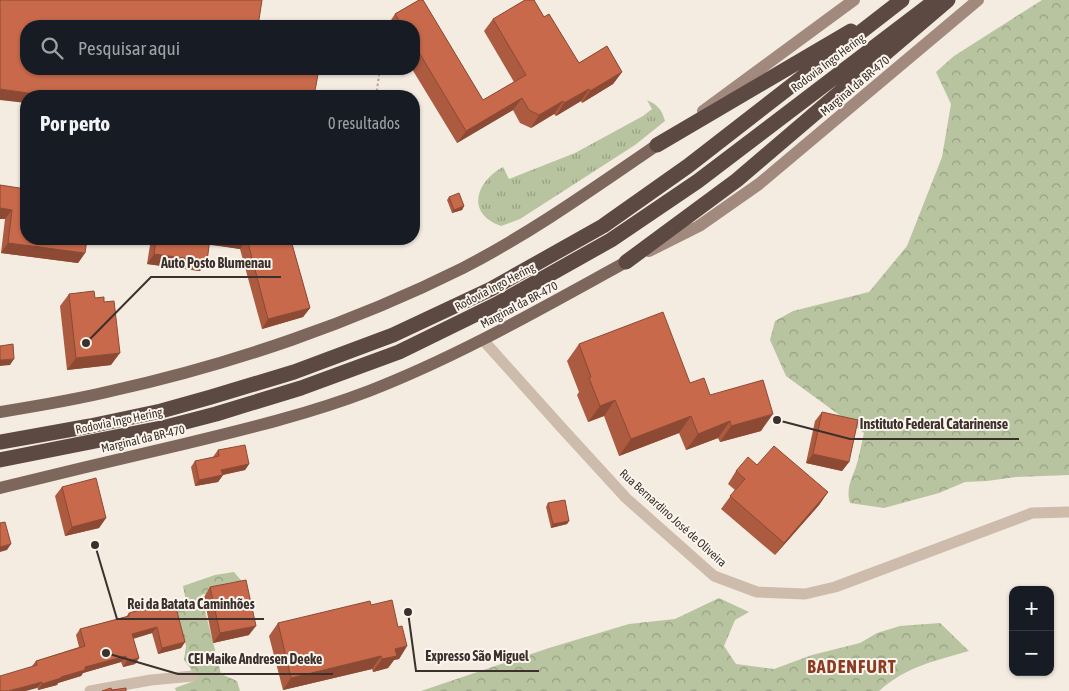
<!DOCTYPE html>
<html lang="pt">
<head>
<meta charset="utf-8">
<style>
	body { margin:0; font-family:"Asap Condensed",sans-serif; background:#20242c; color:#f1f3f6 }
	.controls { position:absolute; right:15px; bottom:15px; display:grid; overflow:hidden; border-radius:10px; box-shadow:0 1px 4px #0004 }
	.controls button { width:45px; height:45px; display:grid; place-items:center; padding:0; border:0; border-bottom:1px solid #363941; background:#171b24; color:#f1f3f6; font:25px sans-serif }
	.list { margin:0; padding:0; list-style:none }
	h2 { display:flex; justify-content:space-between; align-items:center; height:65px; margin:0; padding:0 20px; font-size:21px }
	h2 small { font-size:16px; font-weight:400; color:#9ea1a6 }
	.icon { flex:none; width:28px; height:28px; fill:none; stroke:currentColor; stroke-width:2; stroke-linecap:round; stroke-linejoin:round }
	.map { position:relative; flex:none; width:1069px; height:691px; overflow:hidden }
	.search { position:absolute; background:#171b24; box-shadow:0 1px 4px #0004; left:20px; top:20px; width:400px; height:55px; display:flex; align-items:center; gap:12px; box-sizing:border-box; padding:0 18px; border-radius:20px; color:#9ea1a6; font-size:19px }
	.panel { position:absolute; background:#171b24; box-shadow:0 1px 4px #0004; left:20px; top:90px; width:400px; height:155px; border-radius:20px }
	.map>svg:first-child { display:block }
</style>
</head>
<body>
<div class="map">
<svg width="1069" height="691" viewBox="0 0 1069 691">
	<defs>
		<pattern id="grass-tufts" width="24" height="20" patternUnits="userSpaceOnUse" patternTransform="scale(1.25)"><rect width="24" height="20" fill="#b8c4a0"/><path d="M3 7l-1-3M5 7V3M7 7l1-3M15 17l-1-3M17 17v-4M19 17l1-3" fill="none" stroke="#97a083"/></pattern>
		<pattern id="forest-crowns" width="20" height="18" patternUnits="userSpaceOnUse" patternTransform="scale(1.25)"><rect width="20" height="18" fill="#b8c4a0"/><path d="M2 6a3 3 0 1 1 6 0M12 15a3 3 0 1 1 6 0" fill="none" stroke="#97a083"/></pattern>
	</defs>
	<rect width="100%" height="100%" fill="#f4ebe1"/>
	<!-- grass -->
	<path fill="url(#grass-tufts)" d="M647 100C658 105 662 110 665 121L635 145 520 219 501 226C466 214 475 182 503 167L509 179 575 153 643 116 652 109Z"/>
	<!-- forest -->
	<path fill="url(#forest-crowns)" d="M1042 0H1069V475L1016 477 987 481 965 482 939 493 884 508 850 503C845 486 854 476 858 460 860 451 862 442 864 433L786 376 770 340 775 321 793 311 869 292 907 246 942 157 951 104 936 72 954 56Z
		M234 572 244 584 201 595 221 674 237 681 240 691H176L175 688 194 681 191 669 184 660 186 646 173 605 186 601 183 586 215 575Z
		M719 598 749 612 735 620 724 646 736 664 774 669 812 655 860 643 877 633 900 626 940 623 969 651C935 661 907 666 879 691H421L549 648 629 624 675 619Z"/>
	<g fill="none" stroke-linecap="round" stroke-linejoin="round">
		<!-- path -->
		<path stroke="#b9a596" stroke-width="2" stroke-dasharray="2.5 2.5" stroke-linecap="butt" d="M376 96 380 69"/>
		<!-- street -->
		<path stroke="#cdbbac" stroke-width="11" d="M483 340 561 427 626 498 714 576 757 592 805 594 835 587 1032 513 1069 512
			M90 691 151 680 193 676"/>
		<!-- secondary -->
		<path stroke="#a18a7d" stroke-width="12" d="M703 111 854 0
			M649 251 699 226 759 184 978 0"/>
		<!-- primary -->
		<path stroke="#7d675c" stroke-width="12" d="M0 412C37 406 74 400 111 391 230 365 355 322 463 268 531 233 594 188 657 145
			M0 488C61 473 123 458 184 444 246 429 309 414 369 391 459 356 542 308 626 262"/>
		<!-- highway -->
		<path stroke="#5c4a42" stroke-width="15" d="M657 145 851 31
			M626 262 737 180 948 0
			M0 442 90 426 161 411 211 397 294 372 393 335 491 289 603 226 688 166 902 0
			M0 460 166 427 216 414 301 388 399 352 497 304 611 240 698 181 936 0"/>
	</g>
	<!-- wall -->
	<path fill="#ac5a40" d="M419 0H423L483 100 514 82 484 31 493 19 525 0H534L544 17 549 14 579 63 607 46 622 72 613 84 582 103 581 101 556 116 554 114 531 128 520 123 513 110 457 143 412 69H414V26H387L395 14Z
		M0 185 85 253 78 263 1 253 5 219H0Z
		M449 197 464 206 462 210 452 213 447 200Z
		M151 239H293L292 244 310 308 303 317 262 329 240 249 209 244 200 271 147 264Z
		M69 294 95 298 111 365 67 370 60 306Z
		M579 344 690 383 710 395 761 431 720 442 718 438 686 450 679 433 619 456 604 416 588 422 577 395 579 392 567 361Z
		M822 412 849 462 842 471 806 463 815 421Z
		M218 450 249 464 245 470 223 475 218 482 195 486 191 467 195 461 213 457Z
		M757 465 828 492 819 505 775 555 721 509 735 490 728 484 736 471Z
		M62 487 106 518 99 528 65 536 55 496Z
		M548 503 569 521 567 524 551 528 546 507Z
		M210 587 249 635 213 643 204 597Z
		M371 605 398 627 407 646 399 659 394 660 388 668 373 672 372 669 283 690 269 636 278 623Z
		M129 613 185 642 181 648 158 654 152 633 133 639 139 658 135 664 123 667 121 662 83 673 81 676 58 683 57 685 38 690 32 666 36 661 79 647 76 635 80 629 126 617Z"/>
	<!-- shaded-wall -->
	<path fill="#8c4a34" d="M622 72 613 84 582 103 590 91Z
		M0 89 50 96H26V103L0 100Z
		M589 89 581 101 556 116 564 103Z
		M522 98 513 110 457 143 466 131Z
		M563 101 554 114 531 128 539 115Z
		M464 206 462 210 452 213 454 210Z
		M0 208 12 210 5 219H0Z
		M207 239H247L240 249 204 244Z
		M8 243 85 253 78 263 1 253Z
		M154 254 207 261 200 271 147 264Z
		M310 308 303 317 262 329 268 319Z
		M120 353 111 365 67 370 76 358Z
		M14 359 10 365 0 366V360Z
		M615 400 604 416 588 422 600 406Z
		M773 414 761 431 720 442 731 426Z
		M691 416 679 433 619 456 631 439Z
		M730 421 718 438 686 450 698 434Z
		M813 454 849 462 842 471 806 463Z
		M249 464 245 470 217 476 221 470Z
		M223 475 218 482 195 486 199 480Z
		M828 492 819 505 775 555 784 543Z
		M106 518 99 528 65 536 72 527Z
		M569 521 567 524 551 528 553 524Z
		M11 544 7 550 0 552V547Z
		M256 626 249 635 213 643 220 633Z
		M157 627 152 633 128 640 132 634Z
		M185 642 181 648 158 654 162 648Z
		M407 646 399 659 394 660 388 668 373 672 382 659 395 649Z
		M126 656 121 662 83 673 81 676 58 683 57 685 38 690 42 684 85 667Z
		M381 656 372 669 283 690 291 678Z
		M139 658 135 664 123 667 127 661Z
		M42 682 37 688 26 691H8Z"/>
	<!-- building -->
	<path fill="#c8694b" stroke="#8c4a34" d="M0 0H262L258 26H26V69H319L314 96H50L0 89Z
		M419 0H423L483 100 526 75 493 19 525 0H534L544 17 549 14 579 63 607 46 622 72 590 91 589 89 564 103 563 101 539 115 529 110 522 98 466 131 414 44V26H403L395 14Z
		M0 185 26 189V239H87L85 253 8 243 12 210 0 208Z
		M459 193 464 206 454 210 449 197Z
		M156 239H210L207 261 154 254Z
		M243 239H293L292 244 310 308 268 319 247 239Z
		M94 291 95 298 104 297V302L114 301 120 353 76 358 69 294Z
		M663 312 690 383 704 378 710 395 763 380 773 414 731 426 730 421 698 434 691 416 631 439 615 400 600 406 589 378 591 377 579 344Z
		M13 344 14 359 0 360V346Z
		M822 412 858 420 849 462 813 454Z
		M245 445 249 464 221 470 223 475 199 480 195 461 219 456 218 450Z
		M774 446 828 492 784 543 730 496 745 479 736 471 748 457 757 465Z
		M96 478 106 518 72 527 62 487Z
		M565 500 569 521 553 524 548 503Z
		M5 522 11 544 0 547V523Z
		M246 580 256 626 220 633 210 587Z
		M174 600 185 642 162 648 157 627 132 634 139 658 127 661 126 656 85 667V670L61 677V678L42 684V682L8 691H0V676L37 665 36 661 85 646 80 629 129 616V613Z
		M392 600 398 627 402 626 407 646 395 649 397 656 382 659 381 656 291 678 278 623 370 601 371 605Z
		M111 688 112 691H102Z
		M126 688V691H112V690Z"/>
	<g text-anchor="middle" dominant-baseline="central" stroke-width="4" stroke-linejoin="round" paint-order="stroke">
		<!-- street labels -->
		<g font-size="12" fill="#3b302b" stroke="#fbf5ee">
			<text transform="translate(828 63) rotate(-37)">Rodovia Ingo Hering</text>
			<text transform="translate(855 86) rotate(-40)">Marginal da BR-470</text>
			<text transform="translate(495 287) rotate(-28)">Rodovia Ingo Hering</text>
			<text transform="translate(519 305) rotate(-28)">Marginal da BR-470</text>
			<text transform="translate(119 421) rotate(-12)">Rodovia Ingo Hering</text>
			<text transform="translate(143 439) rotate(-13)">Marginal da BR-470</text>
			<text transform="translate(673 518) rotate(42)">Rua Bernardino José de Oliveira</text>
		</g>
		<!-- district labels -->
		<g font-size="18" font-weight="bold" letter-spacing="1" fill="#8c3b22" stroke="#fbf5ee">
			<text x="852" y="666">BADENFURT</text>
		</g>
	</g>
	<!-- callouts -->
	<path fill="none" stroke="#3b302b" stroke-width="2" d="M86 343L151 277H281M777 420L850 439H1019M95 545L117 619H264M408 612L416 671H539M106 653L178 674H333"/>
	<g fill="#3b302b" stroke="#fbf5ee" stroke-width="2">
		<circle cx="86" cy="343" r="5"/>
		<circle cx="777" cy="420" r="5"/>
		<circle cx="95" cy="545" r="5"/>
		<circle cx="408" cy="612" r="5"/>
		<circle cx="106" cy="653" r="5"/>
	</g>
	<g font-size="14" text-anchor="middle" font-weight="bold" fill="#3b302b" stroke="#fbf5ee" stroke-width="4" stroke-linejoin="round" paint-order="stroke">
		<text x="216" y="268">Auto Posto Blumenau</text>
		<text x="934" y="429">Instituto Federal Catarinense</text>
		<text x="191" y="609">Rei da Batata Caminhões</text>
		<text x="477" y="661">Expresso São Miguel</text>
		<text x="255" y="664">CEI Maike Andresen Deeke</text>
	</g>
</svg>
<div class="controls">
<button>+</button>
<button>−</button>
</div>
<div class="search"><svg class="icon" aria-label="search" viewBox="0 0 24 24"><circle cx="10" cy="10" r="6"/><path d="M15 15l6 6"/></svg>Pesquisar aqui</div>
<section class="panel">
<h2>Por perto<small>0 resultados</small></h2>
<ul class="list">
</ul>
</section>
</div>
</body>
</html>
